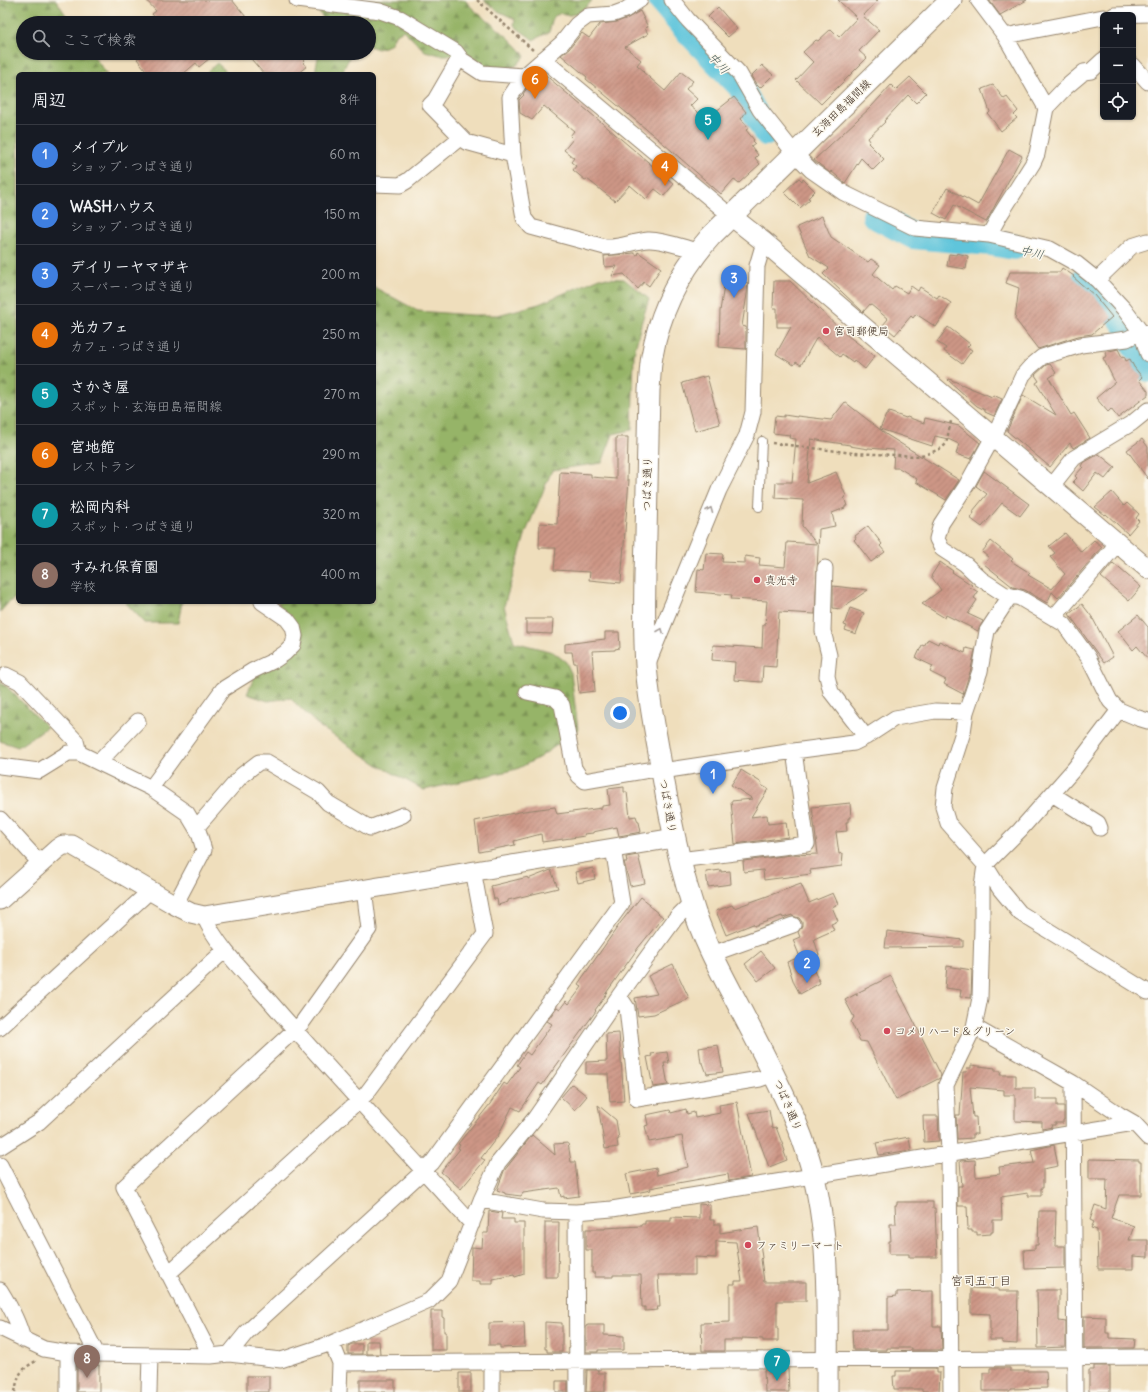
<!DOCTYPE html>
<html lang="ja">
<head>
<meta charset="utf-8">
<style>
	body { margin:0; font-family:Delius,"Klee One",sans-serif; background:#242831; color:#f1f3f6 }
	.controls { position:absolute; right:12px; top:12px; display:grid; overflow:hidden; border-radius:6px; box-shadow:0 1px 3px #0004 }
	.controls button { width:36px; height:36px; display:grid; place-items:center; padding:0; border:0; border-bottom:1px solid #363941; background:#171b24; color:#f1f3f6; font:20px sans-serif }
	.you { position:absolute; left:620px; top:713px; width:14px; height:14px; margin:-10px; border:3px solid #fff; border-radius:50%; background:#1a73e8; box-shadow:0 0 0 6px #1a73e833 }
	.badge { display:grid; place-items:center; width:26px; height:26px; border-radius:50%; background:#1a73e8; color:#fff; font-size:13px; font-weight:700 }
	.pin { position:absolute; translate:-50% -33px; filter:drop-shadow(0 1px 2px #0008) }
	.pin::after { content:''; position:absolute; top:21px; width:14px; height:12px; background:inherit; clip-path:polygon(0 0,100% 0,50% 100%) }
	.list { margin:0; padding:0; list-style:none }
	h2 { display:flex; justify-content:space-between; align-items:center; height:52px; margin:0; padding:0 16px; font-size:17px }
	h2 small { font-size:13px; font-weight:400; color:#9ea1a6 }
	.list li { display:grid; grid-template-columns:26px 1fr auto; gap:12px; align-items:center; box-sizing:border-box; height:60px; padding:0 16px; border-top:1px solid #363941 }
	.list b { display:block; font-size:15px; white-space:nowrap }
	.list p { margin:0; font-size:13px; white-space:nowrap; color:#9ea1a6 }
	.list em { font-size:13px; font-style:normal; color:#9ea1a6 }
	.icon { flex:none; width:22px; height:22px; fill:none; stroke:currentColor; stroke-width:2; stroke-linecap:round; stroke-linejoin:round }
	.map { position:relative; flex:none; width:1148px; height:1392px; overflow:hidden }
	.search { position:absolute; background:#171b24; box-shadow:0 1px 3px #0004; left:16px; top:16px; width:360px; height:44px; display:flex; align-items:center; gap:10px; box-sizing:border-box; padding:0 14px; border-radius:22px; color:#9ea1a6; font-size:15px }
	.panel { position:absolute; background:#171b24; box-shadow:0 1px 3px #0004; left:16px; top:72px; width:360px; height:532px; border-radius:6px }
	.map>svg:first-child { display:block }
</style>
</head>
<body>
<div class="map">
<svg width="1148" height="1392" viewBox="0 0 1148 1392">
	<defs>
		<pattern id="forest-firs" width="22" height="20" patternUnits="userSpaceOnUse"><rect width="22" height="20" fill="#96b467"/><path d="M5 1l3.5 6h-7zM16 11l3.5 6h-7z" fill="#7c9354"/></pattern>
		<pattern id="building-hatch" width="6" height="6" patternUnits="userSpaceOnUse"><rect width="6" height="6" fill="#cd9686"/><path d="M-1 1l2-2M0 6l6-6M5 7l2-2" fill="none" stroke="#a87b6d"/></pattern>
	</defs>
	<rect width="100%" height="100%" fill="#fbf7ec"/>
	<filter id="ink" filterUnits="userSpaceOnUse"><feTurbulence type="fractalNoise" baseFrequency=".025" numOctaves="2"/><feDisplacementMap in="SourceGraphic" scale="8" xChannelSelector="R" yChannelSelector="G"/><feConvolveMatrix kernelMatrix="1 2 1 2 8 2 1 2 1" color-interpolation-filters="sRGB"/></filter>
	<filter id="wash" filterUnits="userSpaceOnUse"><feTurbulence type="fractalNoise" baseFrequency=".012" numOctaves="4" result="noise"/><feDisplacementMap in="SourceGraphic" scale="16" xChannelSelector="R" yChannelSelector="G"/><feGaussianBlur stdDeviation="0.9" result="paint"/><feColorMatrix in="noise" values="0 0 0 0 0 0 0 0 0 0 0 0 0 0 0 0 0 1.4 0 .05"/><feComposite in="paint" operator="in"/></filter>
	<g filter="url(#wash)">
		<rect width="100%" height="100%" fill="#efdebc"/>
		<!-- forest -->
		<path fill="url(#forest-firs)" stroke="#686f42" d="M0 0H56L71 23H23V53H91L107 74H18V596L8 603 0 612Z
			M317 0H465C473 10 478 13 488 21 501 31 515 42 525 56L517 65 511 68H490L450 55H440L425 51 403 30 395 35 390 45 378 49 369 46V23H324L325 21 318 10Z
			M484 0H592C587 9 570 20 560 13L553 17 549 32 533 40C527 34 521 32 514 25L515 19 498 11Z
			M319 53H352C349 60 343 67 343 74H316V67Z
			M217 63 229 74H205Z
			M600 278 624 279 649 299 641 324 634 354 632 430 613 434 602 463 552 470 526 532 504 606 514 642 553 652 566 662 571 673 578 730 540 757 517 769 424 790 380 766 319 726 290 698 268 701 247 694 257 671 286 654 302 634 277 602H374V287L418 311 471 315H498L539 304Z
			M125 602H182L178 623H145Z
			M0 682 7 687 47 727 18 747 0 741Z"/>
		<g fill="none" stroke-linecap="round" stroke-linejoin="round">
			<!-- river -->
			<path stroke="#5ec5db" stroke-width="26" d="M661 0 683 26 740 86 766 133
				M875 216 913 236 991 243 1014 247
				M1085 279 1093 286 1110 304 1128 328 1135 347 1148 369"/>
		</g>
		<g id="blocks">
			<!-- building -->
			<path fill="url(#building-hatch)" d="M146 0H232L251 23H159L152 14 156 11Z
				M838 0H878L863 16 879 30 859 51 867 58 821 104 796 80 813 62 803 52 816 40 818 41 831 29 839 37 857 18Z
				M989 0H1027L1000 15Z
				M718 7 737 29 728 37 708 17Z
				M640 11 648 27 645 28 648 34 625 47 641 60 637 65 644 71 643 72 665 91 681 72 693 81 686 89 697 99 690 106 707 120 715 112 734 97 746 112 741 119 749 128 746 130 754 140 753 141 755 143 751 146 758 155 755 158 760 164 739 183 734 179 721 194 664 144 586 79 587 77 561 55 569 49 582 33 589 38 600 24 617 22 628 18Z
				M144 53H216L199 67 196 63 183 74H149L137 59Z
				M246 53H298L305 61 303 63 307 66 297 74H264Z
				M762 65 773 75 760 88 756 84 751 76Z
				M543 73 674 184 664 196 655 189 646 199 630 185 615 201 587 179 585 180 573 170 576 166 571 162 574 158 564 150 573 139 570 136 574 131 544 106 532 120 520 113 519 100 524 95 523 94 531 82 534 83Z
				M910 77 926 93 916 103 908 95 884 121 885 122 868 138 870 141 868 143 884 159 873 170 861 158 845 183 831 171 830 173 814 160 871 107 891 85 896 90Z
				M993 85 1004 99 1007 97 1018 111 1014 115 1017 118 1001 131 988 114 990 112 982 89Z
				M1009 149 1022 156 986 222 954 205 946 220 933 213 947 188 978 205Z
				M799 178 802 181 803 179 815 191 808 198 810 199 800 208 784 192Z
				M822 216 831 237 868 262 871 259 880 265 873 274 892 290 895 286 907 293 911 286 918 291 920 287 937 298 939 295 951 303 936 327 916 314 913 318 911 316 895 335 883 325 888 319 870 304 863 312 823 274 829 268 810 256 797 227Z
				M638 252 661 268 649 286 644 282 638 289 624 274 612 276 617 266 605 267 604 256 634 253 637 255Z
				M957 253 968 256 966 269 947 266 949 254 956 255Z
				M1062 268 1074 276 1073 277 1094 295 1112 317 1092 334 1078 336 1038 349 1015 319 1019 288 1006 283 1010 272H1060Z
				M725 279 748 283 747 294 742 326 746 327V349L719 347 720 311Z
				M774 281H790L844 333 875 356 865 369 854 360 853 362 842 354 840 357 817 337 801 365 796 362 794 365 776 354 791 327H777V308H773Z
				M948 327 970 344 967 347 972 350 962 364 944 351 946 348 937 342Z
				M1118 349 1122 357 1124 356 1126 361 1130 359 1134 367 1142 377 1139 380 1148 391V395L1118 418 1111 409 1108 412 1096 398 1115 382 1103 358 1107 356 1105 352Z
				M1050 364 1056 373 1049 378 1071 415 1074 413 1090 438 1073 448 1070 443 1050 467 1007 431 1023 395 1056 415 1036 383 1039 381 1035 375 1046 365Z
				M707 376 720 424 695 431 682 383Z
				M949 379 992 397 993 395 1002 399 994 416 985 412V410L977 406 948 380Z
				M845 402 887 435 959 480 946 500 916 482 917 479 899 468H893L894 450 868 448V449L850 446V445L811 439 807 483 836 472 846 496 844 497 847 506H845V508L832 513 835 526 819 529 815 614 779 612 776 667 763 666 762 682 734 680 735 662 712 660 713 645 762 648 763 625H765L767 601 731 599 732 595 696 592 698 569 704 570 706 553 723 554 722 562 745 563V556L760 558 759 565 785 567 787 542 817 544 802 526 803 500 775 498 776 482H792L796 439 789 438 790 435 773 433 775 416 784 417V415L797 417V416L831 420Z
				M889 412 906 418 907 417 924 423 925 418 959 426 980 443 971 459 956 454 959 444 948 439 935 436 932 446 880 429 886 415H887Z
				M616 437H628L627 480H629L621 583 589 580 590 572 554 570 556 548H539L540 523 557 524 560 472 591 474V477L616 479Z
				M1142 439 1148 447V479L1127 450Z
				M1099 454 1115 467 1105 479 1097 473 1083 491 1073 482 1077 478 1075 476 1083 467 1081 466 1083 463Z
				M984 471 1029 504 1020 516 1002 503 982 527 970 518 974 513 973 511 987 494 976 486Z
				M1112 492 1124 506 1127 503 1139 514 1136 518 1139 521 1128 534 1106 514 1105 515 1095 507Z
				M868 526 882 544 880 546 885 552 871 562 854 540 856 538 855 536Z
				M1065 533 1081 552 1094 540 1102 547 1058 598 1052 592 1047 603 1025 590 1013 587 984 564 989 558 982 552 991 541 1013 559 1011 561 1030 573 1028 575 1052 589 1065 574 1050 557 1055 553 1049 546Z
				M940 562 953 571 952 572 972 585 970 587 978 592 974 598 977 600 968 614 983 621 978 631 946 615 945 618 922 604 941 590 931 576Z
				M1113 563 1141 587 1129 601 1101 577Z
				M833 586 868 590 840 609 833 608Z
				M1082 604 1092 617 1113 657 1104 663 1069 614Z
				M850 608 864 613 856 634 845 630 847 626 844 625Z
				M1138 615 1148 627V659L1137 646 1133 650 1118 631Z
				M526 619H553L552 634 526 633Z
				M605 632H619L620 648 615 649V650L592 651 595 691 579 693 576 663H574L572 652H565V644L605 639Z
				M928 639 938 644 939 641 965 653 966 648 975 650 971 669 963 694 944 684 946 680 930 672 933 666 916 658 922 645 924 646Z
				M741 770 762 783 761 785 768 789 751 817 767 815 768 824 786 822 788 837 735 844 731 801 753 799 731 785Z
				M624 787V792H627L630 817 636 816 638 822H639L641 832 619 836 617 827 593 832V833L584 834 585 836 542 842 541 834 514 841 515 845 479 852 475 821 524 811 555 807 557 814 602 808V806L610 805 608 789Z
				M850 803 851 818H848V822H846L847 831 836 832 839 854 843 853 842 866 810 870 811 874 764 880 763 870 744 872 743 861 791 855 818 854 812 807Z
				M638 855 645 883 630 886 624 862H627L626 857Z
				M593 868 595 879 578 883 575 872Z
				M551 870 558 888 508 900V902L498 905 497 899H494L491 886 528 877V879Z
				M721 870V872L730 871 731 884 708 887 706 872Z
				M801 884 809 903 833 893 838 904 832 907 838 921 831 924 834 930 814 939 819 955 808 959 820 983 800 994 794 983 787 962 800 957 793 940 800 937 798 932 802 926V922L799 918 792 916V915L783 918 782 916 754 926 753 924 726 935 716 911 732 905 734 908Z
				M641 897 650 904 649 906 663 917 638 948 604 996 606 995 595 1010 596 1011 542 1085 539 1083 520 1111 512 1107 498 1136 481 1158 485 1160 461 1189 441 1172 460 1149 458 1148 460 1145 458 1144 490 1104 504 1083 507 1085 520 1067 517 1065 526 1052 530 1055 552 1024 547 1021 557 1007 560 1009 566 1001 569 1004 582 987 578 984 621 922Z
				M887 931 963 940V947L885 948Z
				M761 951 775 968 758 981 745 964Z
				M673 964 689 998 654 1014 638 1016 635 998 657 994 648 976Z
				M947 966 972 970 971 998 960 997 961 990 945 988Z
				M891 976 941 1075 940 1078 896 1100 867 1042 860 1041 851 1022 854 1017 845 1000 856 994 857 996V993Z
				M619 1033 624 1101 610 1102 608 1074H586V1062L607 1061 606 1034Z
				M718 1045 723 1072 707 1074 703 1063H701L699 1048Z
				M667 1052 669 1063H664L668 1085 653 1087 647 1057 652 1056 651 1054Z
				M971 1065 995 1068V1071H1001L1000 1075H1016V1088H1035V1099H1057V1106H1064V1120H1063V1123H1055V1125H1051L1052 1127 1042 1129V1122L1015 1121V1095H1004V1090L970 1087 973 1117H976L977 1134H973V1138L957 1139 956 1115H960L963 1072H966L967 1068H971Z
				M572 1084 587 1096 575 1110 561 1097Z
				M737 1102 751 1177 729 1181 728 1174 650 1188 651 1190 630 1194 626 1174 656 1168 657 1175 688 1167 682 1136 649 1142 645 1126 648 1125 646 1115 670 1110 671 1113 686 1109 687 1114 694 1112 695 1118 720 1113 719 1105Z
				M598 1105 616 1120 619 1139 617 1140 618 1147 605 1149Z
				M769 1110 772 1128 776 1127 785 1151 784 1152 787 1160 769 1167 749 1113Z
				M923 1116H938L939 1141 924 1142Z
				M532 1135 555 1155 554 1144 568 1143 571 1162H575L579 1196 564 1198V1196L561 1197 559 1188 523 1193 521 1196 505 1194V1193L497 1190 504 1171Z
				M909 1137 911 1150 879 1155 876 1143Z
				M1054 1145 1058 1166 1043 1169V1188H1041V1196H1028V1193L1001 1197 1002 1220H993V1232H991V1234L977 1235V1232H972V1230H968L967 1206H958V1186H962L960 1161 975 1160 976 1177 1000 1174 999 1167 1034 1163 1031 1150Z
				M1089 1159 1139 1160V1162H1141V1195H1119L1111 1218 1134 1226 1129 1240H1148V1257L1133 1256V1269H1098L1097 1230 1091 1228 1094 1222 1090 1220 1095 1205 1106 1209 1107 1179H1089Z
				M897 1202H933V1208H935L937 1257H909V1254H889V1241H891L890 1224H896L895 1205H897Z
				M699 1204 710 1205V1220H714V1224H720V1233L758 1227 762 1258 761 1259 764 1282H806V1301H777V1329H778V1341H763V1339L742 1338V1340H724V1351H702L701 1323 730 1322V1284H735V1281H742L736 1242 716 1241V1258L695 1257V1275H658L660 1307H657L658 1310 645 1311V1307H642L641 1275H613V1277H595V1273H592V1250H586V1229H605V1228L641 1226V1224H645V1221H671V1217L699 1218Z
				M489 1211 502 1213 501 1219H514V1223H524V1274L515 1277 514 1275 493 1279V1284H480V1281H471L472 1247 482 1248 483 1233H488Z
				M1039 1211H1056L1055 1246H1065V1268L1025 1269 1024 1250 1035 1249V1245H1038Z
				M545 1222H559L558 1277H545Z
				M971 1288 999 1289V1291H1018L1017 1344 1002 1343V1340H990V1314L971 1313Z
				M1037 1290H1059V1321L1066 1322V1347L1038 1348Z
				M933 1291V1326H941L942 1350H911V1348H887V1350H853L852 1330H888V1297L897 1296V1292Z
				M431 1311H442V1317L444 1318V1332H446V1350H431Z
				M1084 1316 1106 1317V1333H1109V1338L1135 1339 1134 1348H1084Z
				M524 1322 525 1347 500 1348V1345H489V1323Z
				M545 1322 562 1323V1352H547V1349H545Z
				M588 1325H604V1335L624 1336V1350H598V1352H586V1326Z
				M366 1341H379L380 1354H366Z
				M352 1344H362V1354H348V1346Z
				M77 1365H99V1392H77Z
				M1094 1366H1110V1392H1089V1370H1094Z
				M910 1368H936V1373H940L939 1392 922 1391V1389H894L893 1376H896V1371H910Z
				M990 1368H1010V1371H1046L1047 1388 1010 1389V1391H983V1373H990Z
				M788 1369 789 1392H765L764 1370Z
				M587 1370H598V1373H605V1392H586Z
				M459 1373H471V1392H459Z
				M247 1376H269V1392H247Z
				M360 1380H395V1392H360Z
				M556 1381H568V1392H556Z"/>
		</g>
	</g>
	<g filter="url(#ink)">
		<use href="#blocks" fill-opacity="0" stroke="#95846d" stroke-width="1"/>
		<g fill="none" stroke-linecap="round" stroke-linejoin="round">
			<defs>
				<path id="service" d="M759 507 762 441"/>
				<path id="minor" d="M297 0 380 11 400 18 456 52 462 60 482 73 524 76 562 43 577 24 588 16 614 14 625 10 640 0
					M672 0 688 20 739 73 760 110 795 154 811 170 844 193 915 228 989 235 1050 249 1077 264 1097 280 1124 309 1141 332 1148 354
					M978 0 1005 36 1046 108
					M1114 15 1148 14
					M1005 36 1103 17
					M460 57 435 100 430 105 466 142 513 155
					M543 59 731 216
					M1133 65 1148 82
					M524 76 510 97 513 155 520 195 524 218 531 227 605 247C621 248 633 241 648 240 661 239 685 248 697 251
					M374 184 400 185 407 181 461 137
					M989 235 1000 215 1033 163 1037 154 1046 108 1065 88 1084 72 1091 71 1103 60
					M1097 280 1132 246 1148 241
					M1148 333 1141 332 1127 339 1081 345 1048 355 1042 357 1030 367 1023 375 999 426 966 486 941 524 937 539 942 549 965 564 981 579 1004 594 1020 598 1064 624 1088 657 1110 701 1119 710 1138 718 1148 721
					M1051 487 1074 458 1132 423 1148 410
					M825 568 823 631 829 655 827 676 831 692 866 737
					M1010 596 987 631 980 671 966 712 963 732 945 788 943 807 948 823 985 865 1000 889 1020 913 1148 992
					M1054 617 1118 543
					M648 663 719 490 747 435 753 412 757 266 764 242
					M6 675 20 682 76 741 79 753
					M527 692 555 698 562 705 574 768 579 776 585 781 649 770 662 771 794 751 854 743 866 737 895 718 935 711 966 712
					M99 762 138 721
					M0 766 39 771 68 753H79L151 788 187 813 199 833 204 850 175 905
					M151 788 223 689 252 671 275 660 285 653 293 645 295 636 293 627 287 619 262 602
					M1052 794 1098 823 1100 828
					M0 819 40 863
					M196 828 242 775 259 762H267L318 792 328 803 370 828 403 815
					M679 860 807 844 794 751
					M204 916C218 949 251 979 274 1006 338 1080 406 1151 472 1224
					M712 954 793 925
					M619 996 627 1008 637 1099 760 1079 774 1074
					M974 1027 1073 1083 1120 1115 1134 1123
					M0 1028 151 890
					M1073 1083 1075 1392
					M0 1147 39 1122 225 950
					M0 1165 97 1354
					M481 1200 543 1211 576 1212 612 1209 1134 1123 1148 1138
					M576 1212 577 1392
					M168 1274 366 1094 485 934 473 870
					M0 1290C10 1306 19 1322 23 1340
					M0 1328 44 1349 68 1353 97 1354 211 1356 229 1354 281 1360 332 1343 429 1301 449 1281 481 1200 498 1163 535 1118 619 996 675 919 691 903
					M332 1343 340 1363 339 1392
					M229 1354 246 1333 432 1163 622 903 613 848
					M211 1356 124 1187 302 1023 369 929 364 889
					M340 1363 1148 1357
					M492 1363V1392
					M68 1392V1353
					M149 1392 150 1355
					M951 1392 949 1153 946 1085 974 1027 980 998 982 928V886L985 865 1020 830 1074 769 1119 710"/>
				<path id="tertiary" d="M731 216 764 242 1148 569
					M0 900 57 849 63 845H72L175 905 191 913 204 916 674 838"/>
				<path id="secondary" d="M827 1392C827 1302 833 1210 797 1125 779 1082 757 1041 735 999 718 967 701 935 691 900 676 852 667 803 659 753 654 724 648 694 646 665 643 622 645 579 646 535 647 487 648 438 649 390 650 379 650 367 652 356 660 310 680 271 711 236L951 0"/>
			</defs>
			<!-- service casing -->
			<use href="#service" stroke="#95846d" stroke-width="10"/>
			<!-- minor casing -->
			<use href="#minor" stroke="#95846d" stroke-width="17"/>
			<!-- tertiary casing -->
			<use href="#tertiary" stroke="#95846d" stroke-width="21"/>
			<!-- secondary casing -->
			<use href="#secondary" stroke="#95846d" stroke-width="23"/>
			<!-- path -->
			<path stroke="#95846d" stroke-width="2.5" stroke-dasharray="3 3" stroke-linecap="butt" d="M477 0 534 51
				M772 443 853 453 917 456 930 453 942 448 946 444 951 421
				M15 1392C18 1374 20 1370 36 1361"/>
			<!-- service -->
			<use href="#service" stroke="#fff" stroke-width="8"/>
			<!-- minor -->
			<use href="#minor" stroke="#fff" stroke-width="15"/>
			<!-- tertiary -->
			<use href="#tertiary" stroke="#fff" stroke-width="19"/>
			<!-- secondary -->
			<use href="#secondary" stroke="#fff" stroke-width="21"/>
		</g>
		<!-- one-way arrows -->
		<defs><path id="oneway-chevron" d="M-2-3.5L2.5 0L-2 3.5" fill="none" stroke-width="1.6" stroke-linecap="round" stroke-linejoin="round"/></defs>
		<g stroke="#a79f9a">
			<use href="#oneway-chevron" transform="translate(710 510) rotate(-68)"/>
			<use href="#oneway-chevron" transform="translate(661 631) rotate(-68)"/>
		</g>
	</g>
	<!-- markers -->
	<g fill="#d1495b" stroke="#fbf7ec" stroke-width="1.5">
		<circle cx="826" cy="331" r="4"/>
		<circle cx="757" cy="580" r="4"/>
		<circle cx="887" cy="1031" r="4"/>
		<circle cx="748" cy="1245" r="4"/>
	</g>
	<g text-anchor="middle" dominant-baseline="central" stroke-width="3" stroke-linejoin="round" paint-order="stroke">
		<!-- street labels -->
		<g font-size="11" fill="#3b2a1e" stroke="#fbf7ec">
			<text transform="translate(841 108) rotate(-44)">玄海田島福間線</text>
			<text transform="translate(647 484) rotate(-89)">つばき通り</text>
			<text transform="translate(668 806) rotate(80)">つばき通り</text>
			<text transform="translate(788 1105) rotate(67)">つばき通り</text>
		</g>
		<!-- poi labels -->
		<g font-size="11" fill="#3b2a1e" stroke="#fbf7ec" text-anchor="start">
			<text x="834" y="331">宮司郵便局</text>
			<text x="765" y="580">真光寺</text>
			<text x="895" y="1031">コメリハード＆グリーン</text>
			<text x="756" y="1245">ファミリーマート</text>
		</g>
		<!-- water labels -->
		<g font-size="12" font-style="italic" fill="#465857" stroke="#fbf7ec">
			<text transform="translate(719 63) rotate(48)">中川</text>
			<text transform="translate(1032 252) rotate(13)">中川</text>
		</g>
		<!-- neighbourhood labels -->
		<g font-size="12" fill="#3b2a1e" stroke="#fbf7ec">
			<text x="981" y="1280">宮司五丁目</text>
		</g>
	</g>
</svg>
<div class="controls">
<button>+</button>
<button>−</button>
<button><svg class="icon" aria-label="locate" viewBox="0 0 24 24"><circle cx="12" cy="12" r="6"/><path d="M12 2v4M12 18v4M2 12h4M18 12h4"/></svg></button>
</div>
<div class="you"></div>
<div class="pin badge" style="left:713px;top:794px;background:#3f7fe0">1</div>
<div class="pin badge" style="left:807px;top:983px;background:#3f7fe0">2</div>
<div class="pin badge" style="left:734px;top:298px;background:#3f7fe0">3</div>
<div class="pin badge" style="left:665px;top:186px;background:#e8710a">4</div>
<div class="pin badge" style="left:708px;top:140px;background:#0f9aa8">5</div>
<div class="pin badge" style="left:535px;top:99px;background:#e8710a">6</div>
<div class="pin badge" style="left:777px;top:1381px;background:#0f9aa8">7</div>
<div class="pin badge" style="left:87px;top:1378px;background:#8d6e63">8</div>
<div class="search"><svg class="icon" aria-label="search" viewBox="0 0 24 24"><circle cx="10" cy="10" r="6"/><path d="M15 15l6 6"/></svg>ここで検索</div>
<section class="panel">
<h2>周辺<small>8件</small></h2>
<ul class="list">
<li><span class="badge" style="background:#3f7fe0">1</span><div><b>メイプル</b><p>ショップ · つばき通り</p></div><em>60 m</em></li>
<li><span class="badge" style="background:#3f7fe0">2</span><div><b>WASHハウス</b><p>ショップ · つばき通り</p></div><em>150 m</em></li>
<li><span class="badge" style="background:#3f7fe0">3</span><div><b>デイリーヤマザキ</b><p>スーパー · つばき通り</p></div><em>200 m</em></li>
<li><span class="badge" style="background:#e8710a">4</span><div><b>光カフェ</b><p>カフェ · つばき通り</p></div><em>250 m</em></li>
<li><span class="badge" style="background:#0f9aa8">5</span><div><b>さかき屋</b><p>スポット · 玄海田島福間線</p></div><em>270 m</em></li>
<li><span class="badge" style="background:#e8710a">6</span><div><b>宮地館</b><p>レストラン</p></div><em>290 m</em></li>
<li><span class="badge" style="background:#0f9aa8">7</span><div><b>松岡内科</b><p>スポット · つばき通り</p></div><em>320 m</em></li>
<li><span class="badge" style="background:#8d6e63">8</span><div><b>すみれ保育園</b><p>学校</p></div><em>400 m</em></li>
</ul>
</section>
</div>
</body>
</html>
